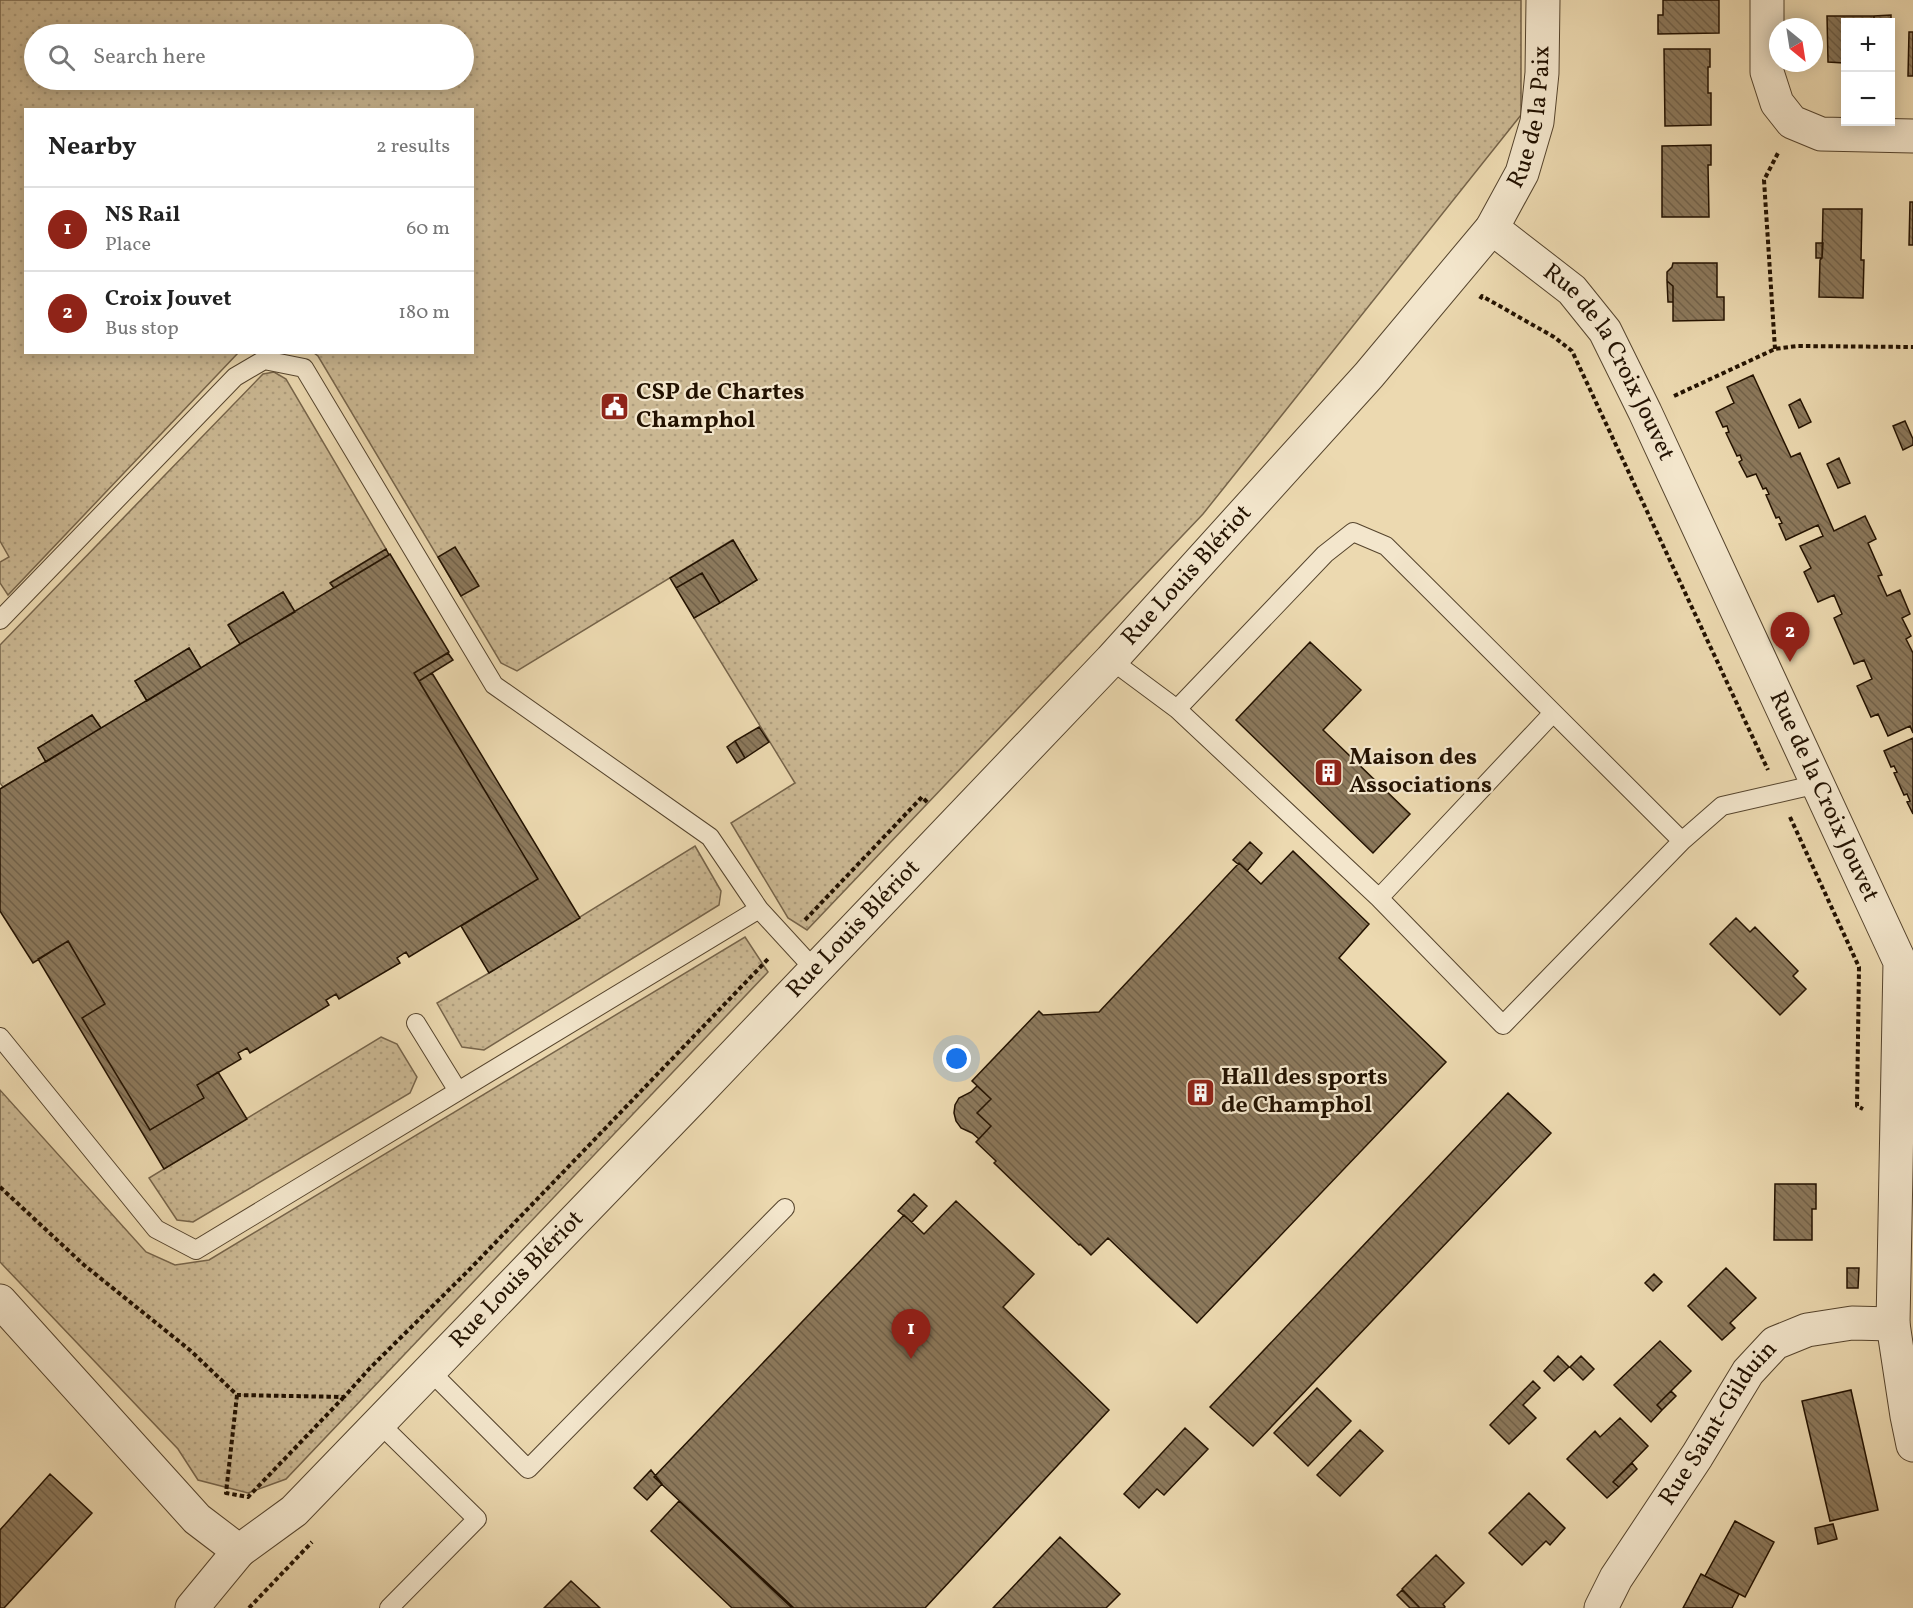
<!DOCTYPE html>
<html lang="en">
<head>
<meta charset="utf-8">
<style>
	body { margin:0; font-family:Vollkorn,serif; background:#f6f6f6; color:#222 }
	.controls { position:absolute; right:18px; top:18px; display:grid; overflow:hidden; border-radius:0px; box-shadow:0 3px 15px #0003 }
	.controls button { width:54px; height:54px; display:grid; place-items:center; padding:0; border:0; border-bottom:2px solid #e0e0e0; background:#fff; color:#222; font:30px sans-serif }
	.compass { position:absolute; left:1769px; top:18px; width:54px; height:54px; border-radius:50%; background:#fff; box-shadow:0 3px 15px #0003; rotate:150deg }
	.you { position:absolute; left:957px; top:1059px; width:21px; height:21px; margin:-15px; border:4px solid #fff; border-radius:50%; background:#1a73e8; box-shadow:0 0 0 9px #1a73e833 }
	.badge { display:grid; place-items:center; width:39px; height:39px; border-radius:50%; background:#8f2418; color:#fff; font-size:20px; font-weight:700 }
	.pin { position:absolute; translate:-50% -50px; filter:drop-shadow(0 2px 3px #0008) }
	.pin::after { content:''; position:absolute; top:32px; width:21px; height:18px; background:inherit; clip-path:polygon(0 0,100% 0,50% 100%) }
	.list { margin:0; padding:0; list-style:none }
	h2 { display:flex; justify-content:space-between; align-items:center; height:78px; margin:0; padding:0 24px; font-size:26px }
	h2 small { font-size:20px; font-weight:400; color:#767676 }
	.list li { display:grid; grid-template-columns:39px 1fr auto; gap:18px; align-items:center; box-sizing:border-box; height:84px; padding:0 24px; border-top:2px solid #e0e0e0 }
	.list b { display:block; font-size:22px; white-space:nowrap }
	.list p { margin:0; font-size:20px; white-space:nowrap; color:#767676 }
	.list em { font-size:20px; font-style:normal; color:#767676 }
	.icon { flex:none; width:33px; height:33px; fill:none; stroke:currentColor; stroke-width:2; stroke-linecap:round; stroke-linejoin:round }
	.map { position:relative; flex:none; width:1913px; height:1608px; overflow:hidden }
	.search { position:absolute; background:#fff; box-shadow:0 3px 15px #0003; left:24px; top:24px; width:450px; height:66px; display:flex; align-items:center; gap:15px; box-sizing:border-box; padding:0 21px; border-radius:33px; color:#767676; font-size:22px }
	.panel { position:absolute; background:#fff; box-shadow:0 3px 15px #0003; left:24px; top:108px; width:450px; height:246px; border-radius:0px }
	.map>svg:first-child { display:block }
</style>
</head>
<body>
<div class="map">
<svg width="1913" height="1608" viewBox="0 0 1913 1608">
	<defs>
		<pattern id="grass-dots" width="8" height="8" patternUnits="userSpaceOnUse" patternTransform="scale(1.5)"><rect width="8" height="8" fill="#cab792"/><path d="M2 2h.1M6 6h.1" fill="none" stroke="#ad9c7c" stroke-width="1.8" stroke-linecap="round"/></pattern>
		<pattern id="building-back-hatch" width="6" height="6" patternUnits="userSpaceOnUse" patternTransform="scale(1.5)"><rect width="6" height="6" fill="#8c795c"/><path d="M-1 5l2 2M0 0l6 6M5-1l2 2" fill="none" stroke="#72624a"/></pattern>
	</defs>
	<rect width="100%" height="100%" fill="#ecd9b0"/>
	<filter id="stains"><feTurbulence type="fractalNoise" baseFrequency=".00333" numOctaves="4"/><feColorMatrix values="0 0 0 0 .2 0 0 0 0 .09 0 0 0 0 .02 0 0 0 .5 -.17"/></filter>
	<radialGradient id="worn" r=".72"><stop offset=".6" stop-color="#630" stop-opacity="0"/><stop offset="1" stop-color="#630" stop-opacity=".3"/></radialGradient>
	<!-- grass -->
	<path fill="url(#grass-dots)" stroke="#76644a" stroke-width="1.5" fill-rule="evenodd" d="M0 0H1521V115L1203 514 807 930 788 918 731 823 795 783 694 618 757 580 732 540 517 671 501 663 318 356 314 353 472 352V110H26V352L238 353 8 595 0 583V562L9 557 0 541ZM34 34H464V80H34Z
		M274 372 286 379 386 549 331 582 334 588 295 612 283 592 229 624 240 644 201 668 189 648 135 681 147 701 101 728 92 715 38 748 46 762 3 787 0 783V645L263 374Z
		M695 846 721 891 719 905 484 1050 462 1047 437 1003 489 973Z
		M745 937 768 972 286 1479 248 1493 198 1480 178 1449 0 1262V1090L146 1252 175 1265 209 1260Z
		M381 1037 397 1044 417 1077 410 1093 193 1222 177 1220 149 1178Z"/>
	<!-- building -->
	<path fill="url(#building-back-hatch)" stroke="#231201" stroke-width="1.5" d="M1663 0H1719V33L1658 34V15H1663Z
		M1891 15V57H1890V22H1874V16Z
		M1827 16H1874V22H1846V65H1844V63L1828 62Z
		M1909 32H1913V76H1908Z
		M1664 49H1710V67H1708V93H1711V125L1665 126Z
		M1711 145V165H1708L1709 217H1662V146Z
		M1910 202H1913V245H1909Z
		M1823 209H1862L1861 260H1864L1863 298 1819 297 1820 260 1822 258Z
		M1816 243H1823L1822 258H1816Z
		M1673 263H1717V297H1724V320L1673 321V286L1667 281V272L1672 267Z
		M1667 281 1673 286V302H1668Z
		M1753 375 1791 457 1800 453 1834 531 1865 516 1876 539 1868 543 1882 575 1878 576 1887 596 1900 590 1910 614 1902 618 1911 636 1906 639 1913 653V733L1910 726 1888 736 1878 714 1871 717 1857 686 1872 679 1864 660 1854 664 1834 618 1842 614 1834 595 1818 602 1804 572 1811 568 1800 546 1823 536 1818 525 1786 540 1779 524 1782 523 1779 517 1776 518 1766 495 1769 494 1766 488 1763 489 1756 474 1747 477 1739 462 1742 460 1740 455 1737 456 1726 433 1729 432 1727 426 1723 427 1716 412 1734 403 1727 387Z
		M1800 399 1811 422 1799 428 1789 405Z
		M1905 421 1913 439V445L1903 450 1893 426Z
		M1839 458 1850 483 1838 488 1827 464Z
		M733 540 757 580 720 603 702 573 676 588 670 578Z
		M455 547 479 586 461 596 438 557Z
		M386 549 389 555 334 588 330 583Z
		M390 554 449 652 414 673 538 879 409 957 406 952 397 958 400 963 339 999 336 994 326 1000 329 1005 250 1053 247 1048 238 1053 241 1059 197 1085 204 1098 150 1130 82 1018 105 1004 68 941 33 963 0 911V789Z
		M702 573 720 603 694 618 676 588Z
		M283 592 295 612 240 644 228 625Z
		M1310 642 1361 690 1323 730 1410 814 1373 853 1236 720Z
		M189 648 201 668 147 701 135 681Z
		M448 653 453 660 419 681 414 673Z
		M432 673 580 918 489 973 461 926 538 879 419 681Z
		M92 715 101 728 46 762 38 748Z
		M759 727 769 742 745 758 735 741Z
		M1913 738V814L1907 802 1910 801 1907 794 1904 795 1894 773 1897 772 1894 766 1891 767 1884 751Z
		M735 741 745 758 737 763 727 747Z
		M1250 842 1262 853 1247 871 1239 863 1238 864 1233 860Z
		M1293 851 1369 924 1339 958 1446 1062 1197 1323 1108 1238 1091 1255 1080 1244 1079 1245 994 1163 996 1161 976 1142 991 1126 977 1113 991 1099 972 1081 1039 1011 1043 1015 1099 1012 1239 863 1261 884Z
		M1736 918 1750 932 1755 927 1798 971 1793 976 1806 989 1780 1015 1710 944Z
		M68 941 105 1004 82 1018 150 1130 204 1098 197 1085 218 1072 247 1119 164 1169 38 959Z
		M977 1086 991 1099 977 1113 991 1126 979 1139 972 1133 961 1128 956 1121 954 1113 955 1105 959 1098 971 1092Z
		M1508 1093 1551 1133 1253 1446 1210 1407Z
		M1775 1184H1816V1209H1812V1240H1774Z
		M914 1194 927 1206 912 1222 898 1211Z
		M956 1201 1034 1274 1003 1307 1109 1410 925 1608H794L654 1477 904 1215 924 1234Z
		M1726 1268 1756 1298 1730 1323 1735 1328 1722 1340 1688 1306Z
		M1847 1268H1859L1858 1288H1847Z
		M1654 1274 1662 1282 1653 1291 1645 1283Z
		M1660 1341 1691 1371 1657 1405 1662 1410 1651 1422 1614 1385Z
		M1558 1356 1569 1367 1554 1381 1544 1371Z
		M1581 1356 1594 1369 1583 1380 1570 1367Z
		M1533 1381 1540 1388 1523 1405 1536 1418 1509 1444 1490 1425Z
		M1317 1388 1351 1421 1308 1466 1274 1433Z
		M1851 1390 1878 1510 1830 1521 1802 1401Z
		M1671 1391 1676 1396 1662 1410 1657 1405Z
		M1620 1418 1648 1446 1613 1482 1619 1487 1607 1498 1567 1459 1595 1431 1600 1437Z
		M1185 1428 1208 1449 1164 1495 1157 1489 1139 1508 1124 1494Z
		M1360 1430 1383 1451 1340 1496 1317 1475Z
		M1632 1463 1637 1469 1619 1487 1613 1482Z
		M651 1470 662 1484 647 1500 634 1488Z
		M50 1474 92 1513 4 1608H0V1530Z
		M1529 1493 1565 1528 1550 1545 1546 1541 1522 1565 1489 1533Z
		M679 1501 792 1608H732L651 1531Z
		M1735 1521 1774 1542 1745 1597 1705 1576Z
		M1833 1524 1837 1539 1818 1544 1815 1528Z
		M1060 1537 1120 1594 1106 1608H993Z
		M1436 1555 1464 1583 1443 1604 1445 1607 1444 1608H1420L1402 1589Z
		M1701 1574 1739 1594 1732 1608H1683Z
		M571 1581 600 1608H544Z
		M1402 1590 1420 1608H1410L1397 1595Z"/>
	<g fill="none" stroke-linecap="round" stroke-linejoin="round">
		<defs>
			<path id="service" d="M0 620 235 377 264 360 304 368 494 685 710 837 759 909
				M1111 660 1177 709 1379 898 1503 1025 1682 841 1722 806 1818 784
				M1177 709 1325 554 1353 532 1386 546 1682 841
				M1379 898 1553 713
				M416 1023 458 1091
				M0 1037 156 1229 196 1250 759 909 815 970
				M430 1371 528 1469 785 1208
				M379 1423 477 1519 389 1608"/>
			<g id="minor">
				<path d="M1767 0V72L1777 103 1792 122 1821 134 1913 136"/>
				<path id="s1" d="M1492 228 1572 290 1605 331 1645 412 1900 962 1893 1324 1907 1416 1913 1445"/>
				<path d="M192 1608 239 1551"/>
				<path id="s2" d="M1601 1608 1616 1578 1697 1456 1748 1372 1775 1343 1807 1330 1852 1323 1893 1324"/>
			</g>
			<g id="tertiary">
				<path id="s3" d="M0 1301 197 1519 239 1551 294 1511 691 1100 1111 660 1369 375 1492 228 1522 173 1537 122 1542 73 1543 0"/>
			</g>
		</defs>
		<!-- service casing -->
		<use href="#service" stroke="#55442d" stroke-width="20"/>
		<!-- minor casing -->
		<use href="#minor" stroke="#55442d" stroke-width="35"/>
		<!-- tertiary casing -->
		<use href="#tertiary" stroke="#55442d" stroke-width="35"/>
		<!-- path -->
		<path stroke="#231201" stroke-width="4" stroke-dasharray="4.5 3" stroke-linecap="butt" d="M1480 299 1482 296 1554 337 1572 351 1768 770
			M1775 349 1764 180 1778 153
			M1674 396 1775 349 1797 346 1913 347
			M1790 817 1859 967 1857 1106 1863 1109
			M805 920 922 797 929 804
			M0 1187 84 1265 191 1351 237 1395 344 1397 370 1368 470 1269 769 958
			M237 1395 226 1493 248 1497 343 1398
			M249 1608 312 1542"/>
		<!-- service -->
		<use href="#service" stroke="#f3e6cc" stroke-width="18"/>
		<!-- minor -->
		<use href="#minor" stroke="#f3e6cc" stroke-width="33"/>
		<!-- tertiary -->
		<use href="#tertiary" stroke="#f3e6cc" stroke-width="33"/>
	</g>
	<!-- icons -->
	<defs>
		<symbol id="civic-square" viewBox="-11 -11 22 22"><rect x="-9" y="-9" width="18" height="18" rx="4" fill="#8f2418" stroke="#f3e6cc"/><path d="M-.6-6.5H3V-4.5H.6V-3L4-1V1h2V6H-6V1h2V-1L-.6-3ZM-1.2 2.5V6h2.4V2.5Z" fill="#fff"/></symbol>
		<symbol id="building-square" viewBox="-11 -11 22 22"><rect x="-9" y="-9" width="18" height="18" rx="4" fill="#8f2418" stroke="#f3e6cc"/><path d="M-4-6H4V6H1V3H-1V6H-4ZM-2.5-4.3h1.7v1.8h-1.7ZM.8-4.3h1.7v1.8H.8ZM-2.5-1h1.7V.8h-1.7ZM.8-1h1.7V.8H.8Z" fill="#fff"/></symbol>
	</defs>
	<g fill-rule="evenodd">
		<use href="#civic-square" x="598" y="390" width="33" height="33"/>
		<use href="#building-square" x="1312" y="756" width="33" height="33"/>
		<use href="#building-square" x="1184" y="1076" width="33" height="33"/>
	</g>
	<g text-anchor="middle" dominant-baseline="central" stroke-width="4.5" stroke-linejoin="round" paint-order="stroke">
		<!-- street labels -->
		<g font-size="24" fill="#231201" stroke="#f3e6cc">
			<text stroke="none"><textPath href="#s3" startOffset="2290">Rue de la Paix</textPath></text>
			<text stroke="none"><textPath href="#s1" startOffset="182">Rue de la Croix Jouvet</textPath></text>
			<text stroke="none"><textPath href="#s3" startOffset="1708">Rue Louis Blériot</textPath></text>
			<text stroke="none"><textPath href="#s1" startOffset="668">Rue de la Croix Jouvet</textPath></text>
			<text stroke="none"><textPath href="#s3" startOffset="1222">Rue Louis Blériot</textPath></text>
			<text stroke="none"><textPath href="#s3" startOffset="736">Rue Louis Blériot</textPath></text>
			<text stroke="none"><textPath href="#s2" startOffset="219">Rue Saint-Gilduin</textPath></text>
		</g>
		<!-- poi labels -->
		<g font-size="24" font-weight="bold" fill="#231201" stroke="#f3e6cc" text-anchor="start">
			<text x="636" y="393">CSP de Chartes<tspan x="636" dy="28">Champhol</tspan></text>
			<text x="1349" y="758">Maison des<tspan x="1349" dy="28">Associations</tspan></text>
			<text x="1221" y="1078">Hall des sports<tspan x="1221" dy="28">de Champhol</tspan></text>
		</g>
	</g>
	<rect width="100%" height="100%" filter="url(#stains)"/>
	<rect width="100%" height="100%" fill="url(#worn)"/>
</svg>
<div class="controls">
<button>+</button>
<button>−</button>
</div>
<svg class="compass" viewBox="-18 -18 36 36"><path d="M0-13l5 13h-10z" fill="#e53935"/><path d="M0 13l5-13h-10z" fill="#767676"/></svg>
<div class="you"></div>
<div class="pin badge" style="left:911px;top:1359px">1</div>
<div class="pin badge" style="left:1790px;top:662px">2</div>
<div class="search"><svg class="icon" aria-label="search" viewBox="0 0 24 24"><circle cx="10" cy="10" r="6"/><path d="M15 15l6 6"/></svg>Search here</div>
<section class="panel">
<h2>Nearby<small>2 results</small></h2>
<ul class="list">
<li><span class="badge">1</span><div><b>NS Rail</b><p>Place</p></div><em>60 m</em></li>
<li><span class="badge">2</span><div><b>Croix Jouvet</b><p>Bus stop</p></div><em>180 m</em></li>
</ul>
</section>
</div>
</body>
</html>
